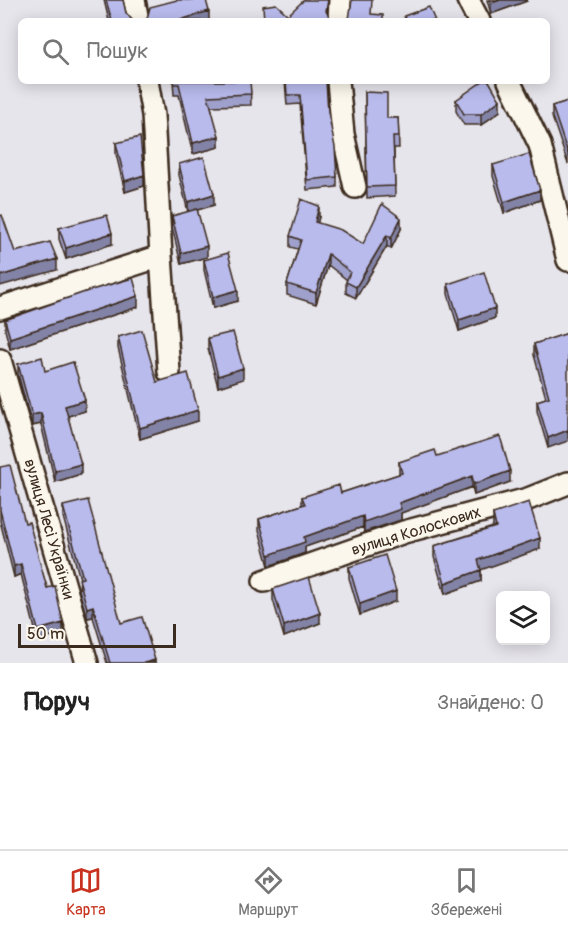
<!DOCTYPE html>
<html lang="uk">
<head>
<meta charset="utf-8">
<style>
	body { margin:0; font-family:Pangolin,sans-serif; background:#f6f6f6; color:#222 }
	.controls { position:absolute; right:18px; bottom:18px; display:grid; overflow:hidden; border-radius:9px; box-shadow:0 3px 15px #0003 }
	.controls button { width:54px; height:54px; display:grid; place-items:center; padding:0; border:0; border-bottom:2px solid #e0e0e0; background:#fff; color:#222; font:30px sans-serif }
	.scale { position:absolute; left:18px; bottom:15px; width:158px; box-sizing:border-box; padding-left:6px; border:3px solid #3b2a1e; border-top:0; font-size:16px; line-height:21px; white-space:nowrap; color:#3b2a1e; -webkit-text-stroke:4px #fbf7ec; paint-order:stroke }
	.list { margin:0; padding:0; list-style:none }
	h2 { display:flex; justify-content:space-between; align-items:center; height:78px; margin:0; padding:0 24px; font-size:26px }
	h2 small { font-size:20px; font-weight:400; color:#767676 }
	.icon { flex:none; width:33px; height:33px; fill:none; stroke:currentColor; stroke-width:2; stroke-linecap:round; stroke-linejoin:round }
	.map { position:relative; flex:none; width:568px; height:663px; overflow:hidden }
	.search { position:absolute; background:#fff; box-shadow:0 3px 15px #0003; left:18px; right:18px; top:18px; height:66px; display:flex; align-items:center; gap:15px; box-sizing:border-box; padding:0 21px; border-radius:9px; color:#767676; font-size:22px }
	.sheet { height:186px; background:#fff }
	nav { display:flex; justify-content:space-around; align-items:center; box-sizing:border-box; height:84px; border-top:2px solid #e0e0e0; background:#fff; font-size:16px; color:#767676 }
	nav a { display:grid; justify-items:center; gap:3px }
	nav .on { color:#c8321e }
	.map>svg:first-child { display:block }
</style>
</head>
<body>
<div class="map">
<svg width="568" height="663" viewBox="0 0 568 663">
	<rect width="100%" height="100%" fill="#e7e5ec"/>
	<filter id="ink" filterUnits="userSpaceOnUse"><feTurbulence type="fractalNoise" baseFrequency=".0167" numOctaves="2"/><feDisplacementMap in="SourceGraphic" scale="12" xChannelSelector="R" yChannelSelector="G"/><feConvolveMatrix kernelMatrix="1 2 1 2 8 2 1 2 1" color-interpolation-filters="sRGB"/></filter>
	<g filter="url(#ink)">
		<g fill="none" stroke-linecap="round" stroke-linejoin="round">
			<defs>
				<path id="minor" d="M134 0 138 21
					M468 0 479 21
					M339 21 340 0
					M338 81 343 134 355 187
					M509 81 540 145 568 260
					M161 256 169 372
					M0 308 161 256 153 115 147 81
					M0 360 87 663
					M264 581 404 532 528 499 568 483"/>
			</defs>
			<!-- minor casing -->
			<use href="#minor" stroke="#3b2a1e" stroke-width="26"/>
			<!-- minor -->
			<use href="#minor" stroke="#fbf7ec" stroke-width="21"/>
		</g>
		<!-- wall -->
		<path fill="#9fa1cc" stroke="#3b2a1e" stroke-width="1.5" d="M104 0H123L126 13 133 21H109Z
			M487 0H527V1L491 14Z
			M173 81H250L251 105 211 106 219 147 193 154 179 95H174Z
			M285 81H326L328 112 337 177V187L307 190 300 104 287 105Z
			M365 92 387 118H398L399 148H394L395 196 367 198Z
			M456 100 500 111 481 125H464L456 111Z
			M568 101V164L552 117V106Z
			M116 143 144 186 125 192 116 154Z
			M179 164 214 205 197 210 207 257 181 264 172 227V216L188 212 179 175Z
			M493 165 540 200 504 213 493 176Z
			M319 217 317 223 363 244 401 229 391 249 387 246 356 298 346 293V282L347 280 328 265 316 304 287 295V284L298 249 290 247V236Z
			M59 228 112 244 66 259 59 239Z
			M204 260 238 301 213 308 204 270Z
			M448 284 495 318 459 331 448 294Z
			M138 307 10 349 5 330V320Z
			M568 333 548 448 537 411V401L546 398 534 355V344Z
			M118 337 157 382 198 421 140 439 118 348Z
			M208 338 243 379 218 387 208 349Z
			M18 364 45 371 85 411 68 416 81 474 55 482 41 424 32 426 18 374Z
			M437 456 510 482 474 495 472 487 401 513V520L364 532 363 527 305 547V553L269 566 259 530V519L302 505V497L341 493 399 474V462Z
			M0 467 25 523 63 633 38 641 21 574 14 577 0 521Z
			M63 506 121 623 155 663H107L93 617 87 618 79 590 80 579 63 517Z
			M493 514 540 549 481 569V581L445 594 434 557V546L493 527Z
			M349 567 396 601 360 615 349 578Z
			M273 589 320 623 284 637 273 600Z"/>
		<!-- shaded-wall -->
		<path fill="#8283a6" stroke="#3b2a1e" stroke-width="1.5" d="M500 0H527V1L491 14V3Z
			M209 11V21H177Z
			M500 100V111L481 125V114Z
			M219 136V147L193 154V143Z
			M144 175V186L125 192V181Z
			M540 190V200L504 213V202Z
			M214 194V205L188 213V202Z
			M319 206V217L315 233V222Z
			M401 218V229L391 249V238Z
			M112 233V244L66 259V248Z
			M387 235V246L356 298V287Z
			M207 246V257L181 264V253Z
			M328 254V265L316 304V293Z
			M57 259V270L0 286V276Z
			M238 290V301L213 308V297Z
			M138 296V307L10 349V338Z
			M495 308V318L459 331V320Z
			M243 368V379L218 387V376Z
			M85 400V411L65 417V406Z
			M198 410V421L140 439V428Z
			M41 413V424L32 426V415Z
			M568 430V441L548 448V438Z
			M81 464V474L55 482V471Z
			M510 471V482L474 495V484Z
			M472 476V487L401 513V520L364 532V522L399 503Z
			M363 516V527L305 547V553L269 566V555L304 537Z
			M540 538V549L478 571V560Z
			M21 564V574L14 577V566Z
			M481 570V581L445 594V583Z
			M396 591V601L360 615V604Z
			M93 606V617L87 618V608Z
			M320 613V623L284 637V626Z
			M63 623V633L38 641V630Z
			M155 660V663H144Z"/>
		<!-- building -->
		<path fill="#b9bbed" stroke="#3b2a1e" stroke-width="1.5" d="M106 0H123L126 13 133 21H112Z
			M177 0H206L209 11 177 21H140L147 19 150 7Z
			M304 0H328L326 11 331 21H264L263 6 276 4 288 15Z
			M352 0H372L371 14 383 15V21H345L349 19Z
			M490 0H500L491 3Z
			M429 7 435 21H406L404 16Z
			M174 81H250L251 94 208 96 219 136 193 143 179 84H174Z
			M286 81H326L328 112 335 147 337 177 307 180 300 95H287Z
			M483 81H489L500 100 481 114H464L456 100Z
			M365 92 387 93V118H398L399 137H393L395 186 367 187Z
			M568 101V154L552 106Z
			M140 137 144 175 125 181 116 143Z
			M529 154 540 190 504 202 493 165Z
			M204 157 214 194 188 202 179 164Z
			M301 199 319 206 315 222 341 230 363 244 382 204 401 218 391 238 387 235 356 287 346 282 350 272 328 254 316 293 287 284 301 240 290 236Z
			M197 209 207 246 181 253 172 216Z
			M2 215 15 252 50 242 57 259 0 276V216Z
			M107 215 112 233 66 248 59 228Z
			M228 253 238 290 213 297 204 260Z
			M484 272 495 308 459 320 448 284Z
			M133 278 138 296 10 338 5 320 88 291Z
			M142 330 157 382 188 373 198 410 140 428 118 337Z
			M233 332 243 368 218 376 208 338Z
			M568 333V430L548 438 537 401 549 397 534 344Z
			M42 357 45 371 73 362 85 400 65 406 81 464 55 471 41 413 32 415 18 364Z
			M500 436 510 471 474 484 472 476 399 503 401 509 364 522 363 516 304 537 305 542 269 555 259 519 305 504 302 497 339 485 341 493 402 473 399 462 435 450 437 456Z
			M10 465 25 523 29 522 47 588 55 586 63 623 38 630 21 564 14 566 0 510V467Z
			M88 500 121 623 142 617 155 660 144 663H110L93 606 87 608 79 579 83 578 63 506Z
			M529 502 540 538 478 560 481 570 445 583 434 546 496 527 493 514Z
			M385 555 396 591 360 604 349 567Z
			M309 577 320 613 284 626 273 589Z"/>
	</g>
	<g text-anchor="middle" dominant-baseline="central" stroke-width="4.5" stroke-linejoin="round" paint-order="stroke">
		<!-- street labels -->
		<g font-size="16" fill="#3b2a1e" stroke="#fbf7ec">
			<text transform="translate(49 529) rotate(74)">вулиця Лесі Українки</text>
			<text transform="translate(416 531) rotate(-17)">вулиця Колоскових</text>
		</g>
	</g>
</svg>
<div class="controls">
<button><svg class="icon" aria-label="layers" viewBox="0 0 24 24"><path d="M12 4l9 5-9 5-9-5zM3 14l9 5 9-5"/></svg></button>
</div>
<div class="scale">50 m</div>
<div class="search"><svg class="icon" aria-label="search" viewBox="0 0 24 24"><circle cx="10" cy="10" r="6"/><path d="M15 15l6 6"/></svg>Пошук</div>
</div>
<section class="sheet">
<h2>Поруч<small>Знайдено: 0</small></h2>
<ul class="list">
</ul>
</section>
<nav>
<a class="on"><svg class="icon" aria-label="map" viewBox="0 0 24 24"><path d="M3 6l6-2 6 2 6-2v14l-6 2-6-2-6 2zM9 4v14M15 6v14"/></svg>Карта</a>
<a><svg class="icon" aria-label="directions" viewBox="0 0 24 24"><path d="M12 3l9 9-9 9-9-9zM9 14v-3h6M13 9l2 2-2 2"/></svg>Маршрут</a>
<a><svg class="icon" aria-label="saved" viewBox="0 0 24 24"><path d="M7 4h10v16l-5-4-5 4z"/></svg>Збережені</a>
</nav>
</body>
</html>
